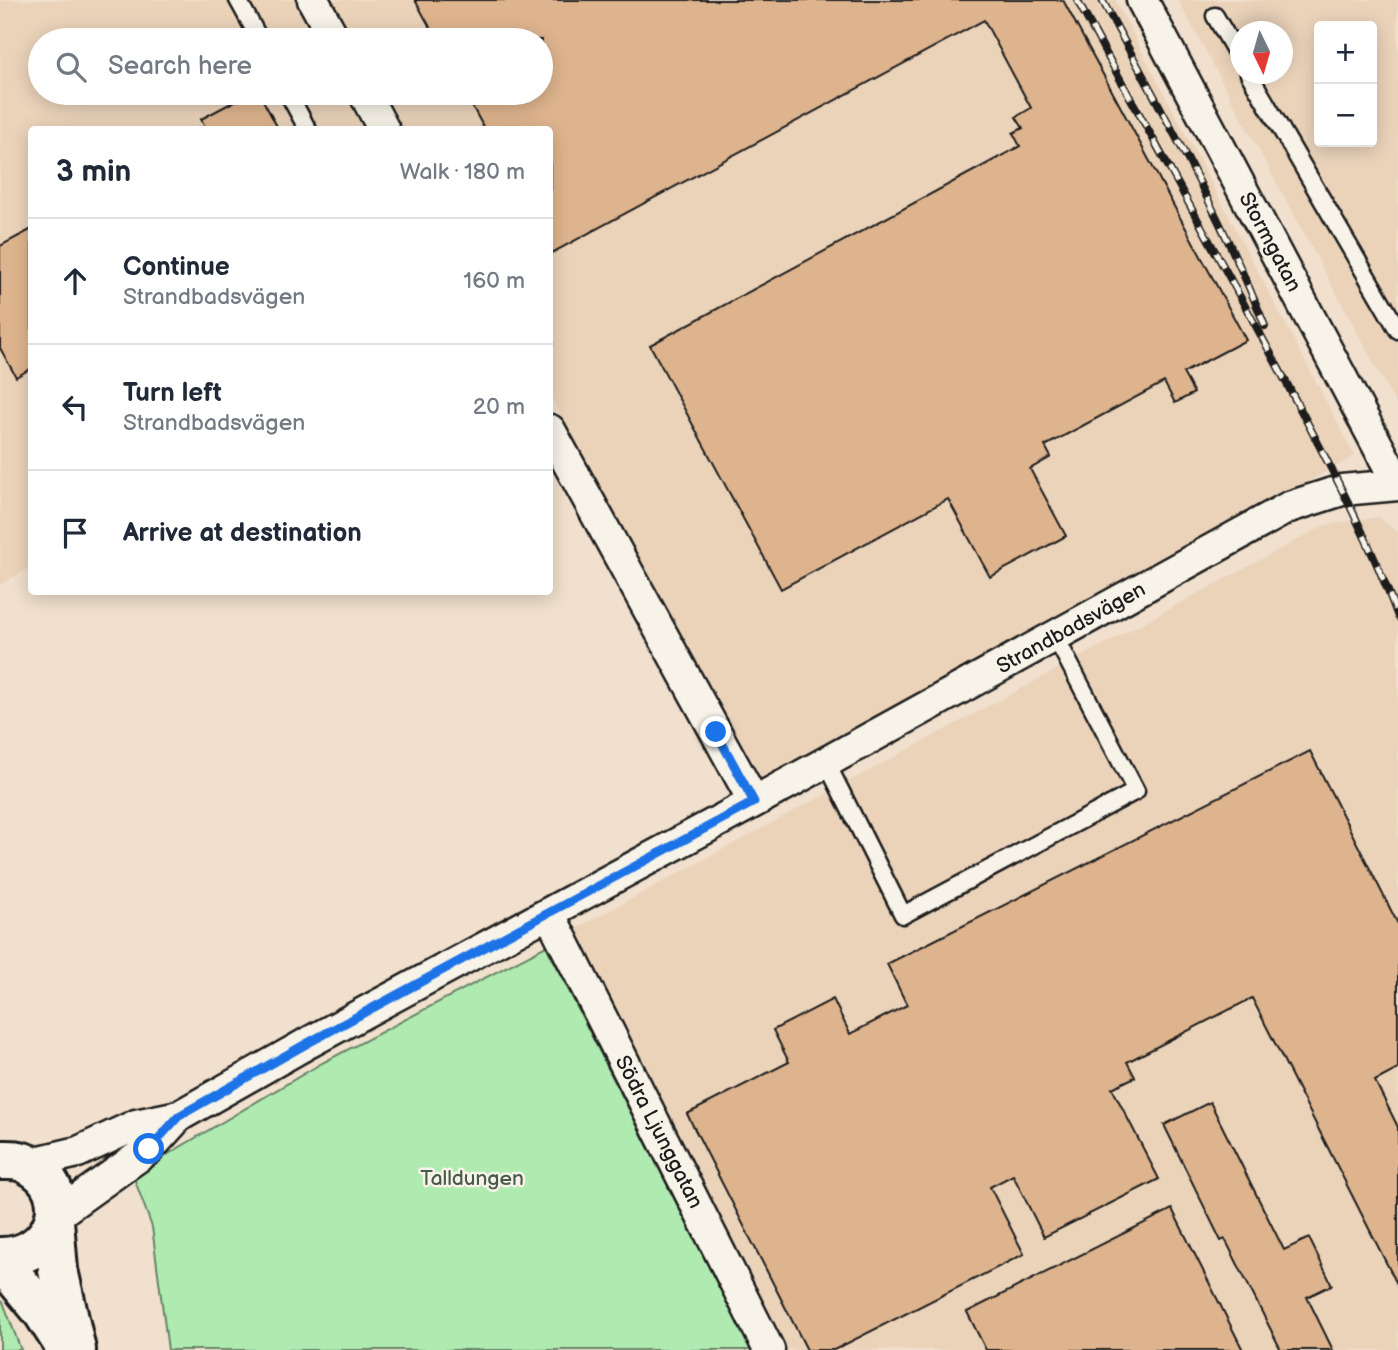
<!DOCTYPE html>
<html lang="en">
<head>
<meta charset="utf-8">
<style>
	body { margin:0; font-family:"Balsamiq Sans",sans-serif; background:#f6f6f7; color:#1f2937 }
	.controls { position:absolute; right:21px; top:21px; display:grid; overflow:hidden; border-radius:7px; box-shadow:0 4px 18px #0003 }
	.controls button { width:63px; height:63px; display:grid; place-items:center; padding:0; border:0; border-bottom:2px solid #e0e1e3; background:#fff; color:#1f2937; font:35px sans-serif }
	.compass { position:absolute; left:1230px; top:21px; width:63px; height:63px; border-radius:50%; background:#fff; box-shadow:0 4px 18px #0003; rotate:175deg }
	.stop { position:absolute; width:21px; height:21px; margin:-16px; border:5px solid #1a73e8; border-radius:50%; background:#fff }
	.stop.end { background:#1a73e8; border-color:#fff; box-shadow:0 2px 7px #0008 }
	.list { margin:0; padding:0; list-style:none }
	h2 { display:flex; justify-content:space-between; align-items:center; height:91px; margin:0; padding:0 28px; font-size:30px }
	h2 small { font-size:23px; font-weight:400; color:#747a83 }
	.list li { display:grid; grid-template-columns:46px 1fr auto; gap:21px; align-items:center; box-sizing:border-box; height:126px; padding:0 28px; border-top:2px solid #e0e1e3 }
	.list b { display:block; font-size:26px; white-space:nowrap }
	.list p { margin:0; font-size:23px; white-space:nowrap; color:#747a83 }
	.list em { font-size:23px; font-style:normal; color:#747a83 }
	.icon { flex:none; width:38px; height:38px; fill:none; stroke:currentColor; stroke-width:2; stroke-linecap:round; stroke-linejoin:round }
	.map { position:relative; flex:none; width:1398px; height:1350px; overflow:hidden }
	.search { position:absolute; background:#fff; box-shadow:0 4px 18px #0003; left:28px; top:28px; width:525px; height:77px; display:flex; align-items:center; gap:18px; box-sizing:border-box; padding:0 24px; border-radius:38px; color:#747a83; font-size:26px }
	.panel { position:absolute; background:#fff; box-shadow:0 4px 18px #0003; left:28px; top:126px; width:525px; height:469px; border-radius:7px }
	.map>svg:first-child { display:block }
</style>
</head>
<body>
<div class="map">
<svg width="1398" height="1350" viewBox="0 0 1398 1350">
	<rect width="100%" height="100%" fill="#f0e0cd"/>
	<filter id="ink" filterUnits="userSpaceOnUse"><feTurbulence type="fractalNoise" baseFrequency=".0143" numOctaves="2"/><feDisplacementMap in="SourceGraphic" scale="14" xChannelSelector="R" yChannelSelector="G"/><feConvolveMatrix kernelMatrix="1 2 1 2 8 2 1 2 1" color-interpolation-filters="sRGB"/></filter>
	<g filter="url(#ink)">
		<!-- built -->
		<path fill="#ebd3ba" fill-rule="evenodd" d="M0 0H1115L1355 456 761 778 550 395V130H32L31 567 0 585ZM40 40H541V93H40Z
			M1178 0H1398V409V408ZM1319 26H1372V142H1319ZM1240 32H1282V74H1240Z
			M1378 517 1398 532V1350H785L575 929 1325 525Z"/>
		<!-- green -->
		<path fill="#afebb1" stroke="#668466" stroke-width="2" d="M546 946 751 1350H168L152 1227 133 1175 322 1063Z
			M0 1301 3 1302 21 1350H0Z"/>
		<!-- building -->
		<path fill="#deb48e" stroke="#1c1c1c" stroke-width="2" d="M415 0H1063L1246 340 1183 373 1194 393 1175 403 1164 382 1045 446 1051 457 1030 469 1066 536 990 577 948 499 781 589 650 345 1020 146 1013 133 1023 128 1016 117 1031 108 984 20 552 253 550 249V130H485L465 93H541V40H437Z
			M250 93H259L279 130H206L201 119Z
			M32 229V368L16 377 0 348V246Z
			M1310 751 1398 924V1069L1375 1081 1398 1127V1286L1252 998 1127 1062 1135 1077 1112 1088 1159 1179 1044 1237 1013 1175 990 1187 1024 1254 834 1350H807L687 1114 789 1062 773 1030 833 999 850 1034 907 1005 887 964Z
			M1210 1102 1284 1250 1309 1238 1332 1285 1307 1297 1333 1350H1281L1225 1239 1221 1241 1164 1125Z
			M1172 1209 1243 1350H986L967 1312Z"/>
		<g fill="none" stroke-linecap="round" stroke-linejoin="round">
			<defs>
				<path id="lane" d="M238 0 260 40
					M1215 16 1240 59
					M1249 74 1398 330
					M288 93 308 130
					M826 762 903 915 1136 791 1055 636"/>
				<path id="street" d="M313 0 335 40
					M1142 0 1398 484
					M364 93 384 130
					M550 430 754 802
					M549 913 769 1350
					M27 1164 78 1152 136 1125 179 1116
					M55 1216 149 1149 179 1116 306 1044 754 802 1289 507 1342 490 1398 485"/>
				<path id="secondary" d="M0 1160C9 1160 19 1159 27 1164 78 1189 57 1258 0 1257
					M54 1221 58 1270 76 1350
					M0 1260 42 1311 66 1348"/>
			</defs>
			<!-- lane casing -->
			<use href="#lane" stroke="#1c1c1c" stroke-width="21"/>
			<!-- street casing -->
			<use href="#street" stroke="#1c1c1c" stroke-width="35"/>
			<!-- secondary casing -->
			<use href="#secondary" stroke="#1c1c1c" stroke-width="44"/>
			<!-- lane -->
			<use href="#lane" stroke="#f7f3e8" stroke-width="16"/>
			<!-- street -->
			<use href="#street" stroke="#f7f3e8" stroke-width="30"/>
			<!-- secondary -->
			<use href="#secondary" stroke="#f7f3e8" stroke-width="38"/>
			<defs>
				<path id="rail" d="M1077 0C1146 128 1218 254 1286 382 1326 459 1368 535 1398 617
					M1102 0C1160 107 1220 213 1265 326"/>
			</defs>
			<!-- rail casing -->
			<use href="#rail" stroke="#1c1c1c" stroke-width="8"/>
			<!-- rail -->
			<use href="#rail" stroke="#f7f3e8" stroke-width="5" stroke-dasharray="16" stroke-linecap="butt"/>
		</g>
	</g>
	<g fill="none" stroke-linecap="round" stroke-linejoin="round" filter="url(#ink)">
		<!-- route -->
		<path stroke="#1a73e8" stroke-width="9" d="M149 1149 179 1116 306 1044 754 802 716 732"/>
	</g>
	<g text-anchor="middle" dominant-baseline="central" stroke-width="5" stroke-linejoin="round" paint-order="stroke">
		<!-- street labels -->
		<g font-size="21" fill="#1c1c1c" stroke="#f7f3e8">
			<text transform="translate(1270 242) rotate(62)">Stormgatan</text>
			<text transform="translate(1071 628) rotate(-29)">Strandbadsvägen</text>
			<text transform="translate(659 1132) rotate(63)">Södra Ljunggatan</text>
		</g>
		<!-- park labels -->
		<g font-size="21" fill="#485a49" stroke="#f7f3e8">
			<text x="472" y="1178">Talldungen</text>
		</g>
	</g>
</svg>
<div class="controls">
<button>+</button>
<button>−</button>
</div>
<svg class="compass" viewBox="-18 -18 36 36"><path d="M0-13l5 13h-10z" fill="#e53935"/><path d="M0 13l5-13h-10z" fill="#747a83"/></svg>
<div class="stop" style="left:149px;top:1149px"></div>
<div class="stop end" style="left:716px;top:732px"></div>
<div class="search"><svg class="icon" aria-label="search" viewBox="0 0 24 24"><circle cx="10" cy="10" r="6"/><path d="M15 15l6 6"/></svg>Search here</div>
<section class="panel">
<h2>3 min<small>Walk · 180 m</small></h2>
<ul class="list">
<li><svg class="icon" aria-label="ahead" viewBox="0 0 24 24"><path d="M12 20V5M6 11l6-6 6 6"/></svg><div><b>Continue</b><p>Strandbadsvägen</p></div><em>160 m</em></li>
<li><svg class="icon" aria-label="left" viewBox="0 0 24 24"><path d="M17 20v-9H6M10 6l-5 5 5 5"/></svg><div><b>Turn left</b><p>Strandbadsvägen</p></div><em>20 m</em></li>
<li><svg class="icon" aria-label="arrive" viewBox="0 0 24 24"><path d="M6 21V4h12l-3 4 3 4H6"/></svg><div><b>Arrive at destination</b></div></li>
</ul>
</section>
</div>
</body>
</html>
